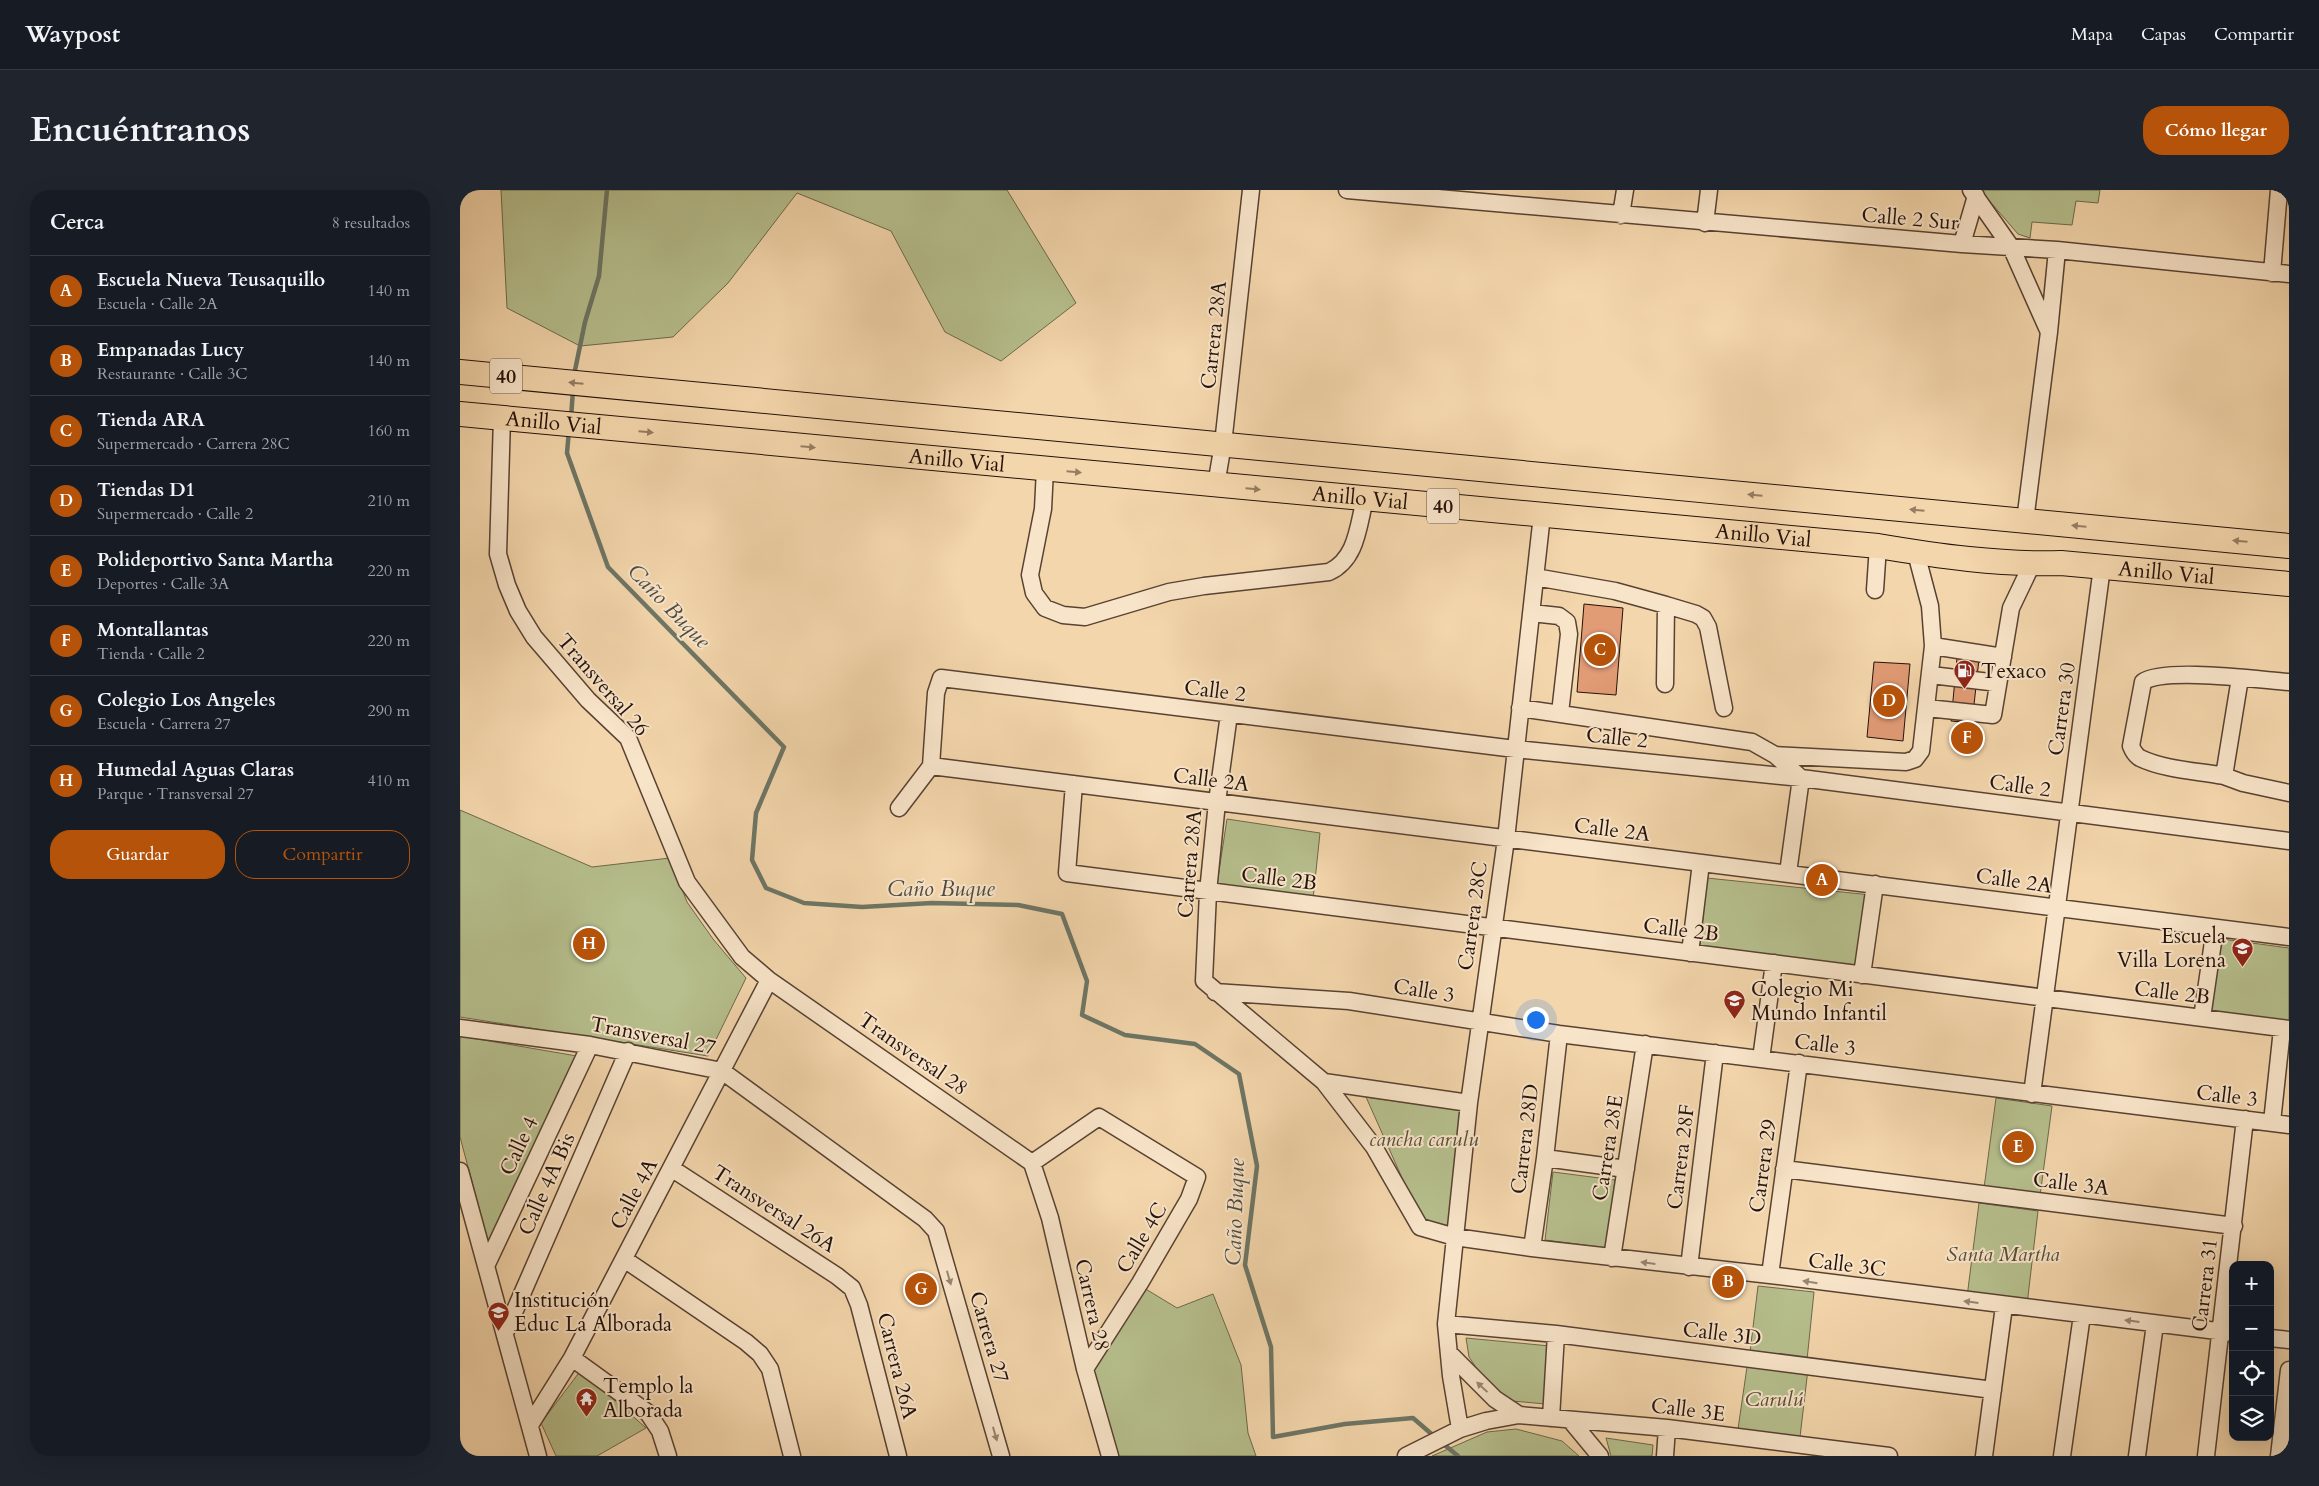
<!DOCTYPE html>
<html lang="es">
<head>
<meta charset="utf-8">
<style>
	body { margin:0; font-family:Cardo,serif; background:#20242c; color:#f1f3f6 }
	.controls { position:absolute; right:15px; bottom:15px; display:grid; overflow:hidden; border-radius:10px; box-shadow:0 5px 20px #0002 }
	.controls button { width:45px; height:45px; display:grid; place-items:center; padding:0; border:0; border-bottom:1px solid #363941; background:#171b24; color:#f1f3f6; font:25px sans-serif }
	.you { position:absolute; left:1075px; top:829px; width:18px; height:18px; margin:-12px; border:4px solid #fff; border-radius:50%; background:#1a73e8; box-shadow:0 0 0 8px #1a73e833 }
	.badge { display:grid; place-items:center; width:32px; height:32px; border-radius:50%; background:#b45309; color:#fff; font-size:16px; font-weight:700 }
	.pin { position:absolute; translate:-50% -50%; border:2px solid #fff; box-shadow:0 1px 5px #0006 }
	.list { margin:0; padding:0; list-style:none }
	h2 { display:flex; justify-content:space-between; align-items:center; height:65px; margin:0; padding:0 20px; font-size:21px }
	h2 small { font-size:16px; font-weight:400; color:#9ea1a6 }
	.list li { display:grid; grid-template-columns:32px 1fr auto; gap:15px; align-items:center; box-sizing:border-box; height:70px; padding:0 20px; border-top:1px solid #363941 }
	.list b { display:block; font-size:19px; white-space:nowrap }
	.list p { margin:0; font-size:16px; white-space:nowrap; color:#9ea1a6 }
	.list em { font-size:16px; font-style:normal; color:#9ea1a6 }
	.actions { display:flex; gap:10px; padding:15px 20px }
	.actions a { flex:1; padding:11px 0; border:1px solid #b45309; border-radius:20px; text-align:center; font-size:18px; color:#b45309 }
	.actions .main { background:#b45309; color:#fff }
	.icon { flex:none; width:28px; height:28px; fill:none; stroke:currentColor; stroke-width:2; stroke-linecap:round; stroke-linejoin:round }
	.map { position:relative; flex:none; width:1829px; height:1266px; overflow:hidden; border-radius:20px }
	header { display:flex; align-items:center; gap:30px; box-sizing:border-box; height:70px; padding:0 25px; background:#171b24; border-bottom:1px solid #363941 }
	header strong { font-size:24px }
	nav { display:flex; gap:28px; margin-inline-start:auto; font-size:18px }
	.intro { display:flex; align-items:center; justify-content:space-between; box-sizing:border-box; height:120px; padding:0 30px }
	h1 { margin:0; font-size:35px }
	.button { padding:12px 22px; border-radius:20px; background:#b45309; color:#fff; font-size:18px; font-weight:700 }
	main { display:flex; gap:30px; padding:0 30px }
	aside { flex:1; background:#171b24; border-radius:20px; box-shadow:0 5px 20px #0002 }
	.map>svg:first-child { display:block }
</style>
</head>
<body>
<header>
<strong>Waypost</strong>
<nav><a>Mapa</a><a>Capas</a><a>Compartir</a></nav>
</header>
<div class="intro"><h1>Encuéntranos</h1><a class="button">Cómo llegar</a></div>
<main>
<aside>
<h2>Cerca<small>8 resultados</small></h2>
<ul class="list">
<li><span class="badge">A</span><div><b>Escuela Nueva Teusaquillo</b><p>Escuela · Calle 2A</p></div><em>140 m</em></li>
<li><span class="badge">B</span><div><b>Empanadas Lucy</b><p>Restaurante · Calle 3C</p></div><em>140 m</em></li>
<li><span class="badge">C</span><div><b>Tienda ARA</b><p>Supermercado · Carrera 28C</p></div><em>160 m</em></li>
<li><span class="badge">D</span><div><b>Tiendas D1</b><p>Supermercado · Calle 2</p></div><em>210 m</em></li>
<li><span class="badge">E</span><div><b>Polideportivo Santa Martha</b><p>Deportes · Calle 3A</p></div><em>220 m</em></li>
<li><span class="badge">F</span><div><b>Montallantas</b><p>Tienda · Calle 2</p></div><em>220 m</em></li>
<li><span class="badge">G</span><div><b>Colegio Los Angeles</b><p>Escuela · Carrera 27</p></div><em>290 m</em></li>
<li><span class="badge">H</span><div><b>Humedal Aguas Claras</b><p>Parque · Transversal 27</p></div><em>410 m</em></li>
</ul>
<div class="actions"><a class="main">Guardar</a><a>Compartir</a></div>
</aside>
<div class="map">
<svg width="1829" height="1266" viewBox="0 0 1829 1266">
	<rect width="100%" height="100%" fill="#f4d6ac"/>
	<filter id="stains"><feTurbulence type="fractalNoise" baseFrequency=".004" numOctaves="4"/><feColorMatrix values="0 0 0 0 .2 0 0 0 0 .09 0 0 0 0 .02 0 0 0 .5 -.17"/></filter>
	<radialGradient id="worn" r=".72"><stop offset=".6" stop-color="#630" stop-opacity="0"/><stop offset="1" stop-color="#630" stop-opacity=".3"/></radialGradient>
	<!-- green -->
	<path fill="#b6bf8d" stroke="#6d684c" d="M41 0H547L616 113 541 171 485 142 431 41 337 3 268 93 213 147 120 156 47 118Z
		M1520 0H1640L1638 13 1616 11 1612 35 1572 32 1570 48 1558 44Z
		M0 620 132 677 210 668 227 712 253 749 286 788 248 866 0 827Z
		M767 629 860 643 852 719 755 707Z
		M1247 688 1411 705 1401 787 1239 766Z
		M1762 749 1829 758V839L1750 830Z
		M0 846 117 866 30 1059 0 947Z
		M906 907 1001 920 990 1036 963 1035Z
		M1536 908 1592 916 1580 1006 1524 998Z
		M1093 982 1155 990 1147 1058 1085 1050Z
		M1519 1013 1578 1021 1567 1115 1507 1107Z
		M1298 1096 1354 1102 1347 1170 1290 1162Z
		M684 1098 717 1118 753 1104 781 1175 788 1243 796 1266H647L624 1185Z
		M1006 1148 1090 1156 1086 1214 1052 1211 1024 1189 1009 1167Z
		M1288 1170 1348 1179 1340 1247 1278 1239Z
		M121 1180 186 1238 137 1266H96L81 1233Z
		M1056 1239 1102 1251 1119 1266H972L1027 1242Z
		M1146 1248 1193 1255 1192 1266H1151Z"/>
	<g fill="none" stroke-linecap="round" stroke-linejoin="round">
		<!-- stream -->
		<path stroke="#6d7666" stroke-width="4.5" d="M114 185 125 132 139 86 147 0
			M111 228 113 200
			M109 240 107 263 148 377 324 557 296 623 292 670 306 698 344 713 402 717 472 713 558 715 602 724 627 791 622 825 665 845 735 854 779 884 797 976 785 1075 811 1157 813 1247 885 1234 953 1228 975 1247
			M981 1252 998 1266"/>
	</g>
	<!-- building -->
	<path fill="#e19b75" stroke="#24110a" d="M1124 414 1163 418 1156 505 1117 502Z
		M1497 468 1519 469 1512 533 1491 531Z
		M1414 472 1450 474 1443 551 1407 547Z
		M1495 540 1520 543 1519 556 1493 553Z"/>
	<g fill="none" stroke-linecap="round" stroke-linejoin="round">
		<defs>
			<path id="minor" d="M887 0 1502 54 1597 60 1829 84
				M1511 0 1551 57 1588 140
				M1161 25 1165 0
				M1245 33 1249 0
				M1502 54 1516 6
				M1812 83 1819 0
				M42 227 38 364 47 395 58 421 74 447 128 510 168 548 227 692 282 767 309 790 572 973
				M585 279 583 319 570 385 574 403 585 418 603 425 625 427 709 402 744 396 869 382C897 369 898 336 905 309
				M756 295 763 254 791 0
				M1565 331 1589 142 1597 60
				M1075 387 1155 401 1206 415 1236 424 1243 428 1248 437 1264 518
				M1415 400 1418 356
				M1072 423 1099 426 1107 432 1109 444 1100 523
				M1473 456 1543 467
				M1471 485 1538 493
				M1780 488 1764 586 1783 593 1829 603
				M1205 494 1206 415
				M1060 518 1292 552 1315 565 1341 588 1328 683
				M1467 518 1533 525 1551 418 1572 374
				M769 524 757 612 748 702 744 791 864 892 914 957 960 1037 995 1047 1072 1058 1310 1085 1773 1143
				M1315 565 1446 572 1455 569 1461 561 1473 456 1470 416 1456 363
				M471 576 1829 747
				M1764 586C1738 581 1705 580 1680 568 1675 565 1673 561 1671 556L1683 492C1704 477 1800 490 1829 492
				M614 594 607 683 1829 839
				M439 618 471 576 476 503 481 488 1055 559 1341 588 1829 651
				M1230 763 1241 673
				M1402 785 1415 694
				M755 802 889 811 1099 844 1829 935
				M1742 828 1755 738
				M0 838 130 855 262 881 465 1029 476 1041 541 1266
				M1301 869 1314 773
				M864 892 1009 913
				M1572 904 1642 377
				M1812 932 1822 839
				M1085 968 1166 979
				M572 973 639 927 737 987 729 1009 680 1093 625 1179
				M572 973 590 1028 625 1179 650 1266
				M211 978 377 1086 392 1098 399 1115 438 1266
				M1324 979 1774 1036
				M0 981 78 1266
				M1072 1058 1085 968 1099 844
				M1152 1068 1185 854
				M164 1069 286 1152 300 1164 310 1179 332 1266
				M26 1076 130 855
				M1229 1077 1255 863
				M1310 1085 1339 873
				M986 1134 1096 1144 1533 1200
				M45 1143 168 861
				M1810 1148 1829 1150
				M989 1163 1035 1209 1059 1225
				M112 1168 188 1223 200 1241 208 1266
				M1091 1228 1096 1144
				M1111 1231 1140 1266
				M70 1235 112 1168 309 790
				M1000 1239 991 1186 986 1134 1009 913 1046 649 1082 325
				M946 1266 1000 1239 1026 1231 1059 1225 1207 1238 1429 1266
				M1205 1266 1207 1238
				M1524 1266 1544 1116
				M1602 1266 1622 1125
				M1677 1266 1695 1134
				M1746 1266 1785 929
				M1819 1266 1829 1180"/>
			<g id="highway">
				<path d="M0 182 1829 356"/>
				<path id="s1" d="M0 224 1418 356C1477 366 1540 375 1601 373L1829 394"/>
			</g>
		</defs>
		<!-- minor casing -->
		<use href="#minor" stroke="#584232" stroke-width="19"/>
		<!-- highway casing -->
		<use href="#highway" stroke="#24110a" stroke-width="26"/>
		<!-- minor -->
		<use href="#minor" stroke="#f8e4c9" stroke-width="16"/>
		<!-- highway -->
		<use href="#highway" stroke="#f4d6ac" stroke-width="24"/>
	</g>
	<!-- one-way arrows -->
	<defs><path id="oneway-solid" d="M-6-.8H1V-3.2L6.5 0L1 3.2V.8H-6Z" transform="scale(1.25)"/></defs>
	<g fill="#967d63">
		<use href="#oneway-solid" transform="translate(116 193) rotate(-175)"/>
		<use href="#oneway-solid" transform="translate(186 242) rotate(5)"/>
		<use href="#oneway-solid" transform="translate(348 257) rotate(5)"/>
		<use href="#oneway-solid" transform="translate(614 282) rotate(5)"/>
		<use href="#oneway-solid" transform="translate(793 299) rotate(5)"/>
		<use href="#oneway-solid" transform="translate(1295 305) rotate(-175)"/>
		<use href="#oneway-solid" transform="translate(1457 320) rotate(-175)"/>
		<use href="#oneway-solid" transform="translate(1619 336) rotate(-175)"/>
		<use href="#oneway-solid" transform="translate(1780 351) rotate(-175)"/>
	</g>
	<g fill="#998573">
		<use href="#oneway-solid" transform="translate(1188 1073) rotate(-173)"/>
		<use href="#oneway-solid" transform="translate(489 1088) rotate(74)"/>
		<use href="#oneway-solid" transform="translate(1350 1092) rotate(-171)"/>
		<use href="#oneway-solid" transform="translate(1511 1112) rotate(-173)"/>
		<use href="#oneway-solid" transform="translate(1672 1131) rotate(-173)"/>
		<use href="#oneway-solid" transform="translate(1022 1197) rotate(-137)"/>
		<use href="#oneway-solid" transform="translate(535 1244) rotate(74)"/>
	</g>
	<!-- icons -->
	<defs>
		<symbol id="fuel-pin" viewBox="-11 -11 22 30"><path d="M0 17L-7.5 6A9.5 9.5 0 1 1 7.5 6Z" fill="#8f2418" stroke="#f8e4c9"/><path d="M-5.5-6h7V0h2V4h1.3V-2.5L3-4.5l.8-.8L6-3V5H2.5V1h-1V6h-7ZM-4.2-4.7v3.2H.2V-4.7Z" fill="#fff"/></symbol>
		<symbol id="school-pin" viewBox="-11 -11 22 30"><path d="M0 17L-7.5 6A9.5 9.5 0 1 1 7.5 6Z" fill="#8f2418" stroke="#f8e4c9"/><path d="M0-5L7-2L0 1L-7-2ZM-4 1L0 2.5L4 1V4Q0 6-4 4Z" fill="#fff"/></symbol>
		<symbol id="temple-pin" viewBox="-11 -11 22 30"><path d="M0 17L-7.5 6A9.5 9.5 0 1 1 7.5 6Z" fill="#8f2418" stroke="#f8e4c9"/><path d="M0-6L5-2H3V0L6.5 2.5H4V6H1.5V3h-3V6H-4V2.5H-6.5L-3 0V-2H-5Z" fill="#fff"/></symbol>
	</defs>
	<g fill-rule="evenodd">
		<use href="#fuel-pin" x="1492" y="468" width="25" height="34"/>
		<use href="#school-pin" x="1770" y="746" width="25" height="34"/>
		<use href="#school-pin" x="1262" y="798" width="25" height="34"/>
		<use href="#school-pin" x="26" y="1110" width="25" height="34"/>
		<use href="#temple-pin" x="114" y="1196" width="25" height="34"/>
	</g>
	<g text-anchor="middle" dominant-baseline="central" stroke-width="4" stroke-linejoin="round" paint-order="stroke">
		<!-- shield labels -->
		<g fill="#f8e4c9" stroke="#645043" stroke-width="1">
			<rect x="30" y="168.5" width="32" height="35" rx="4"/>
			<rect x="967" y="298.5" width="32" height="35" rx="4"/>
		</g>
		<g font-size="20" font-weight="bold" fill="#24110a">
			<text x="46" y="186">40</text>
			<text x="983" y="316">40</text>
		</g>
		<!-- street labels -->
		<g font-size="21" fill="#24110a" stroke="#f8e4c9">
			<text transform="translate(1450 29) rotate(5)">Calle 2 Sur</text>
			<text transform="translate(754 145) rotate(-84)">Carrera 28A</text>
			<text stroke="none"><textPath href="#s1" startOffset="94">Anillo Vial</textPath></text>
			<text stroke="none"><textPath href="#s1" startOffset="499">Anillo Vial</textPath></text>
			<text stroke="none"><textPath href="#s1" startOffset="904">Anillo Vial</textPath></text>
			<text stroke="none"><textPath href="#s1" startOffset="1309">Anillo Vial</textPath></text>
			<text stroke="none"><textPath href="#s1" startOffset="1714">Anillo Vial</textPath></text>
			<text transform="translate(143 495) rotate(49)">Transversal 26</text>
			<text transform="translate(755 501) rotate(7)">Calle 2</text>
			<text transform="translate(1602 519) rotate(-82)">Carrera 30</text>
			<text transform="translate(1157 548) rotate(6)">Calle 2</text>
			<text transform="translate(751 590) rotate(7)">Calle 2A</text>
			<text transform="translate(1560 596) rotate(8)">Calle 2</text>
			<text transform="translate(1152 640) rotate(7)">Calle 2A</text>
			<text transform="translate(730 674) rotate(-85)">Carrera 28A</text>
			<text transform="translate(819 689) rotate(7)">Calle 2B</text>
			<text transform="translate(1554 691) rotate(8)">Calle 2A</text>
			<text transform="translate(1013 726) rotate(-82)">Carrera 28C</text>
			<text transform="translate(1221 740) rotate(7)">Calle 2B</text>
			<text transform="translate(964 801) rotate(9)">Calle 3</text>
			<text transform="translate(1712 803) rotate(7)">Calle 2B</text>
			<text transform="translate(193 846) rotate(11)">Transversal 27</text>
			<text transform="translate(1365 855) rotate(7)">Calle 3</text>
			<text transform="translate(453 864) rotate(35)">Transversal 28</text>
			<text transform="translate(1767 906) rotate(7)">Calle 3</text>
			<text transform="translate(1065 949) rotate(-83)">Carrera 28D</text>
			<text transform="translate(59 956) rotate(-65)">Calle 4</text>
			<text transform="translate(1148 958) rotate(-81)">Carrera 28E</text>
			<text transform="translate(1221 967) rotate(-83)">Carrera 28F</text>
			<text transform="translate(1303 976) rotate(-82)">Carrera 29</text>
			<text transform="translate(87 994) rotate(-66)">Calle 4A Bis</text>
			<text transform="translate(1611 994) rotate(7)">Calle 3A</text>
			<text transform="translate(174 1004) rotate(-62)">Calle 4A</text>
			<text transform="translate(314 1019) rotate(33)">Transversal 26A</text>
			<text transform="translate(682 1048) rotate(-59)">Calle 4C</text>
			<text transform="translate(1387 1075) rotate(7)">Calle 3C</text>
			<text transform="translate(1745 1095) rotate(-83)">Carrera 31</text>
			<text transform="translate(632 1115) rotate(77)">Carrera 28</text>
			<text transform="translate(1262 1144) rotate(7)">Calle 3D</text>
			<text transform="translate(529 1147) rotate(74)">Carrera 27</text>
			<text transform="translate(437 1176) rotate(76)">Carrera 26A</text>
			<text transform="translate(1228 1220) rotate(7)">Calle 3E</text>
		</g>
		<!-- poi labels -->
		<g font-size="21" fill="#24110a" stroke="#f8e4c9" text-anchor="start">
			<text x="1521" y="481">Texaco</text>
			<text x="1766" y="746" text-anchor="end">Escuela<tspan x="1766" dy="24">Villa Lorena</tspan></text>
			<text x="1291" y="799">Colegio Mi<tspan x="1291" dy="24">Mundo Infantil</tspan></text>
			<text x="54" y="1110">Institución<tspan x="54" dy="24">Educ La Alborada</tspan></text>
			<text x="143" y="1196">Templo la<tspan x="143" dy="24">Alborada</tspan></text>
		</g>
		<!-- park labels -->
		<g font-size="21" font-style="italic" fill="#574e38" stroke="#f8e4c9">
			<text x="964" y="949">cancha carulu</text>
			<text x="1543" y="1064">Santa Martha</text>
			<text x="1314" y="1209">Carulú</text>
		</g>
		<!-- water labels -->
		<g font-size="22" font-style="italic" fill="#4e4c40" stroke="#f8e4c9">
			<text transform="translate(209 416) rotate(46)">Caño Buque</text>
			<text x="481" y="699">Caño Buque</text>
			<text transform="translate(775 1022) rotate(-88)">Caño Buque</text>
		</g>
	</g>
	<rect width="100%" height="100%" filter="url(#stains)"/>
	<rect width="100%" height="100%" fill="url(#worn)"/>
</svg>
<div class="controls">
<button>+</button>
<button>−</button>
<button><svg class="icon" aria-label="locate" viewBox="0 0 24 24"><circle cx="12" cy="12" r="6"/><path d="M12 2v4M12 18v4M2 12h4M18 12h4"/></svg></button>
<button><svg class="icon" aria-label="layers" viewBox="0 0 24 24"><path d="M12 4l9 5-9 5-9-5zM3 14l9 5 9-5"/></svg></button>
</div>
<div class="you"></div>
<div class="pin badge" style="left:1362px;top:690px">A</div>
<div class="pin badge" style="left:1268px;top:1092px">B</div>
<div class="pin badge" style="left:1140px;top:460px">C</div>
<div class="pin badge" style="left:1429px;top:511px">D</div>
<div class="pin badge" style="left:1558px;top:957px">E</div>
<div class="pin badge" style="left:1507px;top:548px">F</div>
<div class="pin badge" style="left:461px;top:1099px">G</div>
<div class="pin badge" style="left:129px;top:754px">H</div>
</div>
</main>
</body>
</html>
